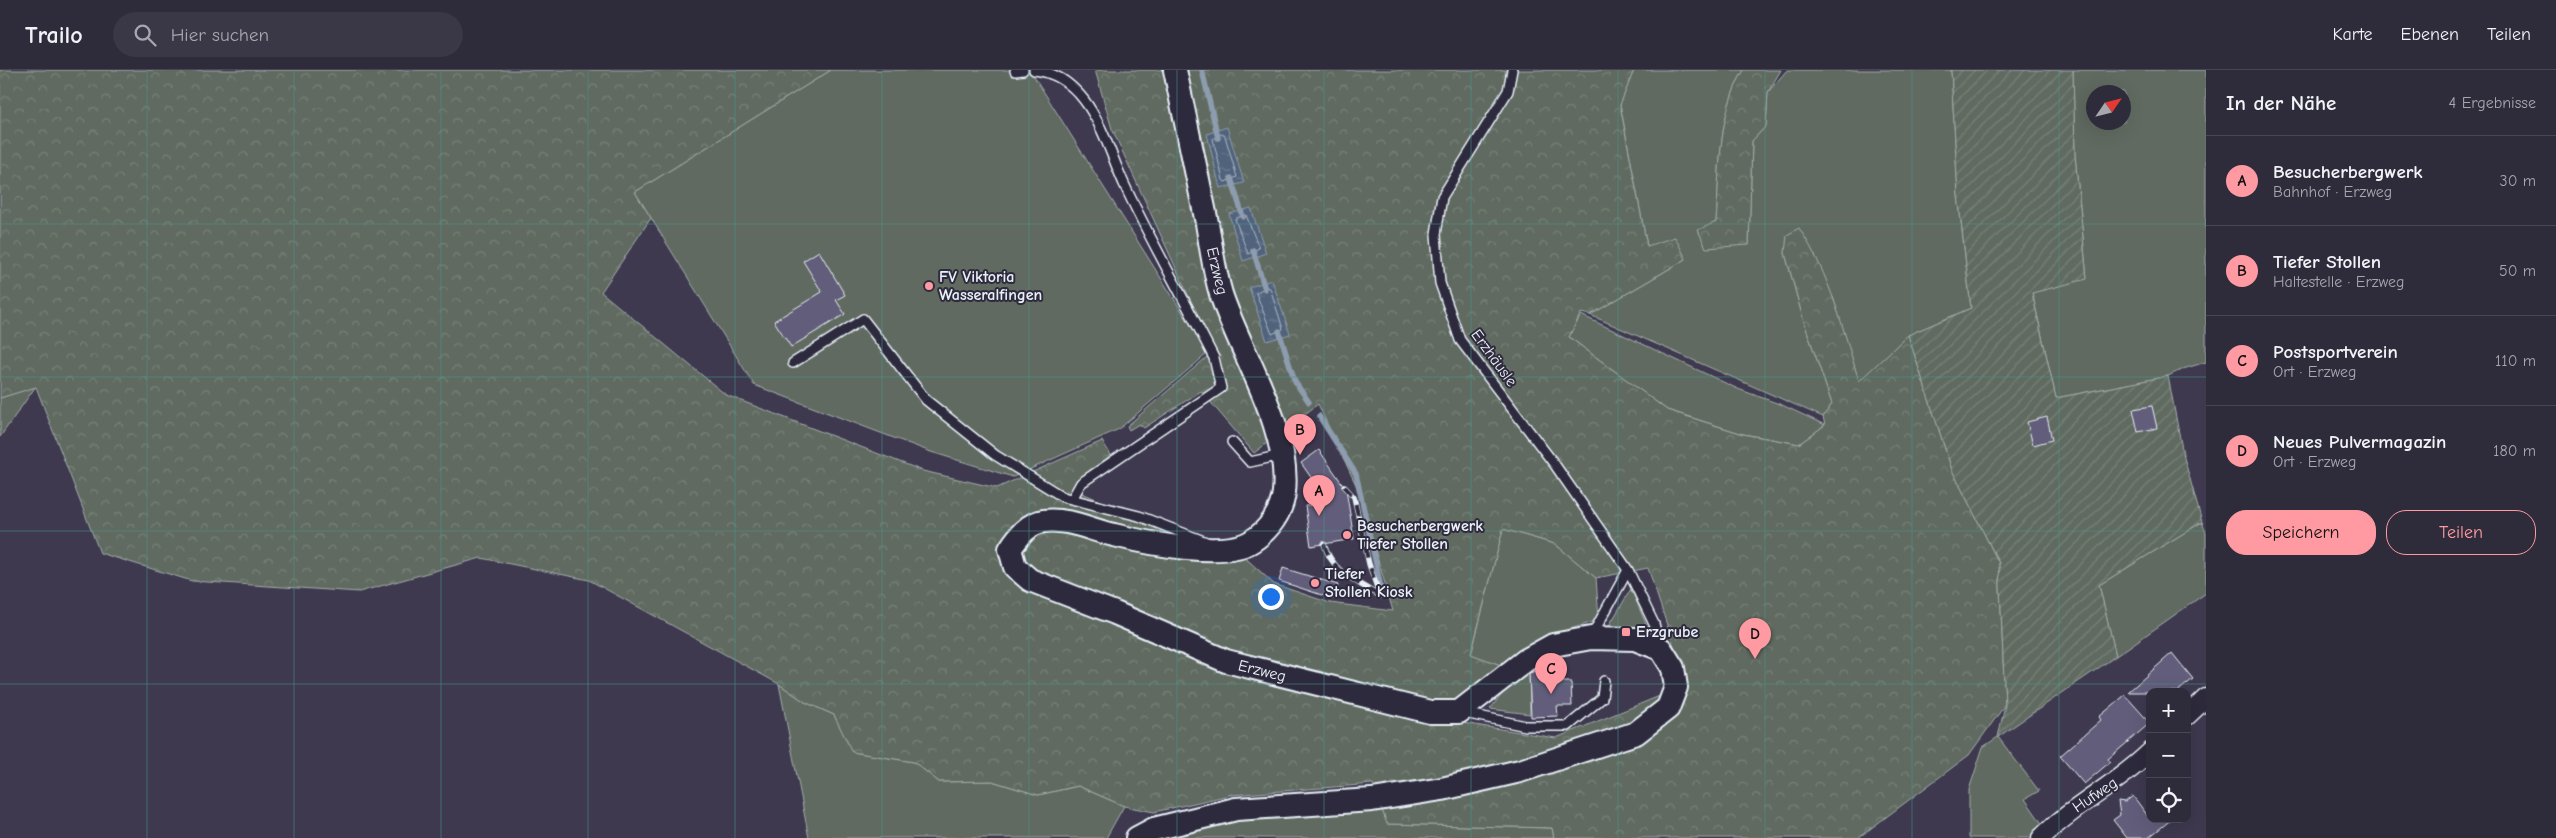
<!DOCTYPE html>
<html lang="de">
<head>
<meta charset="utf-8">
<style>
	body { margin:0; font-family:"Comic Neue",sans-serif; background:#3a3746; color:#f1f3f6 }
	.controls { position:absolute; right:15px; bottom:15px; display:grid; overflow:hidden; border-radius:10px; box-shadow:0 5px 20px #0002 }
	.controls button { width:45px; height:45px; display:grid; place-items:center; padding:0; border:0; border-bottom:1px solid #494755; background:#2e2b3b; color:#f1f3f6; font:25px sans-serif }
	.compass { position:absolute; left:2086px; top:15px; width:45px; height:45px; border-radius:50%; background:#2e2b3b; box-shadow:0 5px 20px #0002; rotate:55deg }
	.you { position:absolute; left:1270px; top:526px; width:18px; height:18px; margin:-12px; border:4px solid #fff; border-radius:50%; background:#1a73e8; box-shadow:0 0 0 8px #1a73e833 }
	.badge { display:grid; place-items:center; width:32px; height:32px; border-radius:50%; background:#ff9aa2; color:#111; font-size:16px; font-weight:700 }
	.pin { position:absolute; translate:-50% -41px; filter:drop-shadow(0 1px 2px #0008) }
	.pin::after { content:''; position:absolute; top:26px; width:18px; height:15px; background:inherit; clip-path:polygon(0 0,100% 0,50% 100%) }
	.list { margin:0; padding:0; list-style:none }
	h2 { display:flex; justify-content:space-between; align-items:center; height:65px; margin:0; padding:0 20px; font-size:21px }
	h2 small { font-size:16px; font-weight:400; color:#a7a7af }
	.list li { display:grid; grid-template-columns:32px 1fr auto; gap:15px; align-items:center; box-sizing:border-box; height:90px; padding:0 20px; border-top:1px solid #494755 }
	.list b { display:block; font-size:19px; white-space:nowrap }
	.list p { margin:0; font-size:16px; white-space:nowrap; color:#a7a7af }
	.list em { font-size:16px; font-style:normal; color:#a7a7af }
	.actions { display:flex; gap:10px; padding:15px 20px }
	.actions a { flex:1; padding:11px 0; border:1px solid #ff9aa2; border-radius:20px; text-align:center; font-size:18px; color:#ff9aa2 }
	.actions .main { background:#ff9aa2; color:#111 }
	.icon { flex:none; width:28px; height:28px; fill:none; stroke:currentColor; stroke-width:2; stroke-linecap:round; stroke-linejoin:round }
	.map { position:relative; flex:none; width:2206px; height:768px; overflow:hidden }
	header { display:flex; align-items:center; gap:30px; box-sizing:border-box; height:70px; padding:0 25px; background:#2e2b3b; border-bottom:1px solid #494755 }
	header strong { font-size:24px }
	nav { display:flex; gap:28px; margin-inline-start:auto; font-size:18px }
	.search { width:350px; height:45px; background:#3a3746; display:flex; align-items:center; gap:12px; box-sizing:border-box; padding:0 18px; border-radius:28px; color:#a7a7af; font-size:19px }
	main { display:flex }
	aside { flex:1; background:#2e2b3b }
	.map>svg:first-child { display:block }
</style>
</head>
<body>
<header>
<strong>Trailo</strong>
<div class="search"><svg class="icon" aria-label="search" viewBox="0 0 24 24"><circle cx="10" cy="10" r="6"/><path d="M15 15l6 6"/></svg>Hier suchen</div>
<nav><a>Karte</a><a>Ebenen</a><a>Teilen</a></nav>
</header>
<main>
<div class="map">
<svg width="2206" height="768" viewBox="0 0 2206 768">
	<defs>
		<pattern id="forest-crowns" width="20" height="18" patternUnits="userSpaceOnUse" patternTransform="scale(1.25)"><rect width="20" height="18" fill="#606b60"/><path d="M2 6a3 3 0 1 1 6 0M12 15a3 3 0 1 1 6 0" fill="none" stroke="#778178"/></pattern>
		<pattern id="garden-furrows" width="10" height="10" patternUnits="userSpaceOnUse" patternTransform="scale(1.25)"><rect width="10" height="10" fill="#606b60"/><path d="M-1 1l2-2M0 10L10 0M9 11l2-2" fill="none" stroke="#778178"/></pattern>
		<pattern id="water-ripples" width="26" height="14" patternUnits="userSpaceOnUse" patternTransform="scale(1.25)"><rect width="26" height="14" fill="#51637c"/><path d="M2 4q2-2 4 0t4 0M15 11q2-2 4 0t4 0" fill="none" stroke="#6a7a8f"/></pattern>
	</defs>
	<rect width="100%" height="100%" fill="#3e394f"/>
	<filter id="ink" filterUnits="userSpaceOnUse"><feTurbulence type="fractalNoise" baseFrequency=".02" numOctaves="2"/><feDisplacementMap in="SourceGraphic" scale="10" xChannelSelector="R" yChannelSelector="G"/><feConvolveMatrix kernelMatrix="1 2 1 2 8 2 1 2 1" color-interpolation-filters="sRGB"/></filter>
	<g filter="url(#ink)">
		<!-- grass -->
		<path fill="#606b60" stroke="#a4aeac" fill-rule="evenodd" d="M831 0H1030L1208 283 1119 359 1013 407 931 382 754 315 635 122Z
			M1634 0H1744C1717 44 1720 102 1716 153L1749 175 1752 71 1766 56 1768 22 1787 0H1951L1958 125 1971 238 1908 265 1859 312 1833 227 1785 183 1804 252 1832 334 1823 347 1590 245 1686 189 1647 176 1620 34Z
			M2073 0H2206V292L2183 299 2168 306 2056 328 2032 222 2087 208 2075 85ZM2094 22H2124V52H2094Z
			M1581 245 1738 319 1782 335 1825 355 1799 374 1743 364 1667 340 1569 267Z
			M36 316 0 367V328Z
			M2202 452 2206 463V523L2116 586 2099 515Z
			M1503 459 1555 474 1596 508 1599 550 1542 568 1509 598 1471 585Z
			M1631 519 1649 561 1607 559Z
			M1529 599 1530 644 1490 639 1511 613Z
			M779 614 805 632 834 645 853 682 914 692 939 712 992 711 1038 725 1078 716 1124 736 1106 768H809Z
			M1998 667 2039 721 2025 729 2045 758 2034 768H1969V720L1983 677Z
			M1381 737 1388 754 1552 758 1554 768H1157L1247 747Z"/>
		<!-- forest -->
		<path fill="url(#forest-crowns)" stroke="#a4aeac" fill-rule="evenodd" d="M0 0H831L635 122 651 148 601 222 726 325 923 401 997 418 1102 371 1111 385 1076 411 1073 419 1174 463 1240 483 1274 514 1330 533 1393 541 1356 415 1318 334 1254 383 1201 321 1144 358 1139 354 1129 360 1127 356 1214 281 1112 59 1095 0H1634L1620 35 1647 176 1675 167 1686 189 1590 245 1581 243 1569 267 1667 340 1743 364 1799 374 1825 355 1823 347 1832 334 1804 252 1785 183 1787 165 1799 158C1830 204 1843 259 1859 311L1908 265 1952 400 1999 493 2005 635 1969 685 1858 768H1554L1552 758 1387 754 1373 714 1230 725 1154 742 1124 736 1078 716 1038 725 992 711 939 712 914 692 852 682 834 645 805 632 779 614 589 510 481 488 359 522 192 511 100 483 36 317 0 328ZM1503 459 1555 474 1596 508 1648 498 1687 615 1556 668 1450 651 1509 598 1471 584Z
			M1744 0H1781L1768 22 1766 56 1752 71 1749 175 1706 178 1698 160 1716 152C1720 102 1717 44 1744 0Z"/>
		<!-- garden -->
		<path fill="url(#garden-furrows)" stroke="#a4aeac" d="M1951 0H2073L2075 85 2087 209 2032 223 2056 328 2168 306 2183 384 2202 452 2099 515 2116 586 1998 667 2005 635 1999 493 1952 400 1908 265 1971 238 1958 125Z"/>
		<!-- water -->
		<path fill="url(#water-ripples)" stroke="#8d9cae" d="M1227 57 1244 113 1220 118 1207 64Z
			M1251 138 1266 183 1243 191 1229 144Z
			M1272 210 1290 264 1267 271 1249 217Z"/>
		<g fill="none" stroke-linecap="round" stroke-linejoin="round">
			<!-- shore -->
			<path stroke="#acb8c6" stroke-width="1" d="M1222 64 1225 66 1237 107 1225 112 1223 110 1213 69Z
				M1246 145 1259 178 1248 184 1235 149Z
				M1267 217 1270 218 1283 259 1272 264 1256 223Z"/>
			<!-- stream -->
			<path stroke="#8d9cae" stroke-width="5.5" d="M1202 0 1218 68
				M1231 108 1243 147
				M1253 180 1265 219
				M1279 261 1295 312 1309 332
				M1319 346 1356 404 1381 517"/>
		</g>
		<!-- building -->
		<path fill="#625d7a" stroke="#e8f1f8" d="M819 181 845 225 836 230 845 244 791 277 774 251 822 222 803 191Z
			M2152 336 2157 358 2138 362 2133 339Z
			M2047 347 2052 370 2033 375 2027 352Z
			M1319 380 1346 419 1354 469 1311 476 1305 436 1328 432 1301 393Z
			M1283 498 1338 515 1334 529 1279 511Z
			M2172 583 2193 609 2177 622H2128Z
			M1559 593 1560 612H1571L1572 636H1557L1558 646 1531 647 1529 604 1547 594Z
			M2125 625 2150 653 2108 689 2110 692 2084 714 2060 686 2101 650 2099 647Z
			M2133 726 2150 749H2172L2148 768H2127L2113 750 2120 745 2118 731 2125 732Z"/>
		<g fill="none" stroke-linecap="round" stroke-linejoin="round">
			<defs>
				<path id="service" d="M1034 0C1055 2 1071 13 1084 30 1103 55 1112 88 1125 116 1152 174 1185 230 1214 288L1221 318 1081 413 1072 429
					M1512 0 1508 21 1442 127 1436 164 1440 213 1460 270 1555 395 1628 500 1591 567
					M1015 1 1023 0
					M793 293 863 249 926 330 995 385 1063 427 1139 446 1209 473
					M1232 372 1250 392 1282 385
					M1628 500 1654 554 1660 575
					M1464 643 1526 656H1568L1602 628 1604 611"/>
				<path id="minor" d="M2187 646 2206 628
					M2041 768C2074 735 2116 715 2150 682"/>
				<path id="tertiary" d="M1137 768 1154 759 1236 739 1372 730 1442 719 1520 701 1636 663 1668 638 1676 617 1673 598 1661 579 1635 569 1591 568 1553 575 1526 590 1459 642H1430L1226 591 1115 543 1030 510 1015 497 1010 479C1018 467 1028 453 1044 451 1068 448 1091 460 1114 465 1146 473 1225 489 1252 471 1269 460 1282 442 1284 422 1291 358 1240 283 1221 224 1214 201 1211 176 1207 153 1196 102 1186 51 1175 0"/>
			</defs>
			<!-- service casing -->
			<use href="#service" stroke="#e8f1f8" stroke-width="12"/>
			<!-- minor casing -->
			<use href="#minor" stroke="#e8f1f8" stroke-width="21"/>
			<!-- tertiary casing -->
			<use href="#tertiary" stroke="#e8f1f8" stroke-width="26"/>
			<!-- service -->
			<use href="#service" stroke="#2f2a3d" stroke-width="9"/>
			<!-- minor -->
			<use href="#minor" stroke="#2f2a3d" stroke-width="18"/>
			<!-- tertiary -->
			<use href="#tertiary" stroke="#2f2a3d" stroke-width="22"/>
			<defs>
				<path id="rail" d="M1344 416 1354 427 1369 494 1380 526
					M1318 434 1322 424
					M1324 474C1332 502 1357 512 1380 526"/>
			</defs>
			<!-- rail casing -->
			<use href="#rail" stroke="#e8f1f8" stroke-width="5.5"/>
			<!-- rail -->
			<use href="#rail" stroke="#2f2a3d" stroke-width="4" stroke-dasharray="11" stroke-linecap="butt"/>
		</g>
	</g>
	<!-- grid -->
	<path fill="none" stroke="#459590" stroke-width="1" stroke-opacity="0.55" d="M147 0V768M294 0V768M441 0V768M588 0V768M735 0V768M882 0V768M1029 0V768M1177 0V768M1324 0V768M1471 0V768M1618 0V768M1765 0V768M1912 0V768M2059 0V768M0 154H2206M0 307H2206M0 461H2206M0 614H2206"/>
	<!-- markers -->
	<g fill="#ff9aa2" stroke="#2f2a3d" stroke-width="2">
		<circle cx="929" cy="216" r="5"/>
		<circle cx="1347" cy="465" r="5"/>
		<circle cx="1315" cy="513" r="5"/>
		<rect x="1621" y="557" width="10" height="10" rx="2.5"/>
	</g>
	<g text-anchor="middle" dominant-baseline="central" stroke-width="4" stroke-linejoin="round" paint-order="stroke">
		<!-- street labels -->
		<g font-size="16" fill="#e8f1f8" stroke="#2f2a3d">
			<text transform="translate(1217 201) rotate(77)">Erzweg</text>
			<text transform="translate(1494 288) rotate(54)">Erzhäusle</text>
			<text transform="translate(1262 601) rotate(14)">Erzweg</text>
			<text transform="translate(2095 725) rotate(-34)">Hufweg</text>
		</g>
		<!-- poi labels -->
		<g font-size="16" font-weight="bold" fill="#e8f1f8" stroke="#2f2a3d" text-anchor="start">
			<text x="939" y="207">FV Viktoria<tspan x="939" dy="18">Wasseralfingen</tspan></text>
			<text x="1357" y="456">Besucherbergwerk<tspan x="1357" dy="18">Tiefer Stollen</tspan></text>
			<text x="1325" y="504">Tiefer<tspan x="1325" dy="18">Stollen Kiosk</tspan></text>
			<text x="1636" y="562">Erzgrube</text>
		</g>
	</g>
</svg>
<div class="controls">
<button>+</button>
<button>−</button>
<button><svg class="icon" aria-label="locate" viewBox="0 0 24 24"><circle cx="12" cy="12" r="6"/><path d="M12 2v4M12 18v4M2 12h4M18 12h4"/></svg></button>
</div>
<svg class="compass" viewBox="-18 -18 36 36"><path d="M0-13l5 13h-10z" fill="#e53935"/><path d="M0 13l5-13h-10z" fill="#a7a7af"/></svg>
<div class="you"></div>
<div class="pin badge" style="left:1319px;top:446px">A</div>
<div class="pin badge" style="left:1300px;top:385px">B</div>
<div class="pin badge" style="left:1551px;top:624px">C</div>
<div class="pin badge" style="left:1755px;top:589px">D</div>
</div>
<aside>
<h2>In der Nähe<small>4 Ergebnisse</small></h2>
<ul class="list">
<li><span class="badge">A</span><div><b>Besucherbergwerk</b><p>Bahnhof · Erzweg</p></div><em>30 m</em></li>
<li><span class="badge">B</span><div><b>Tiefer Stollen</b><p>Haltestelle · Erzweg</p></div><em>50 m</em></li>
<li><span class="badge">C</span><div><b>Postsportverein</b><p>Ort · Erzweg</p></div><em>110 m</em></li>
<li><span class="badge">D</span><div><b>Neues Pulvermagazin</b><p>Ort · Erzweg</p></div><em>180 m</em></li>
</ul>
<div class="actions"><a class="main">Speichern</a><a>Teilen</a></div>
</aside>
</main>
</body>
</html>
